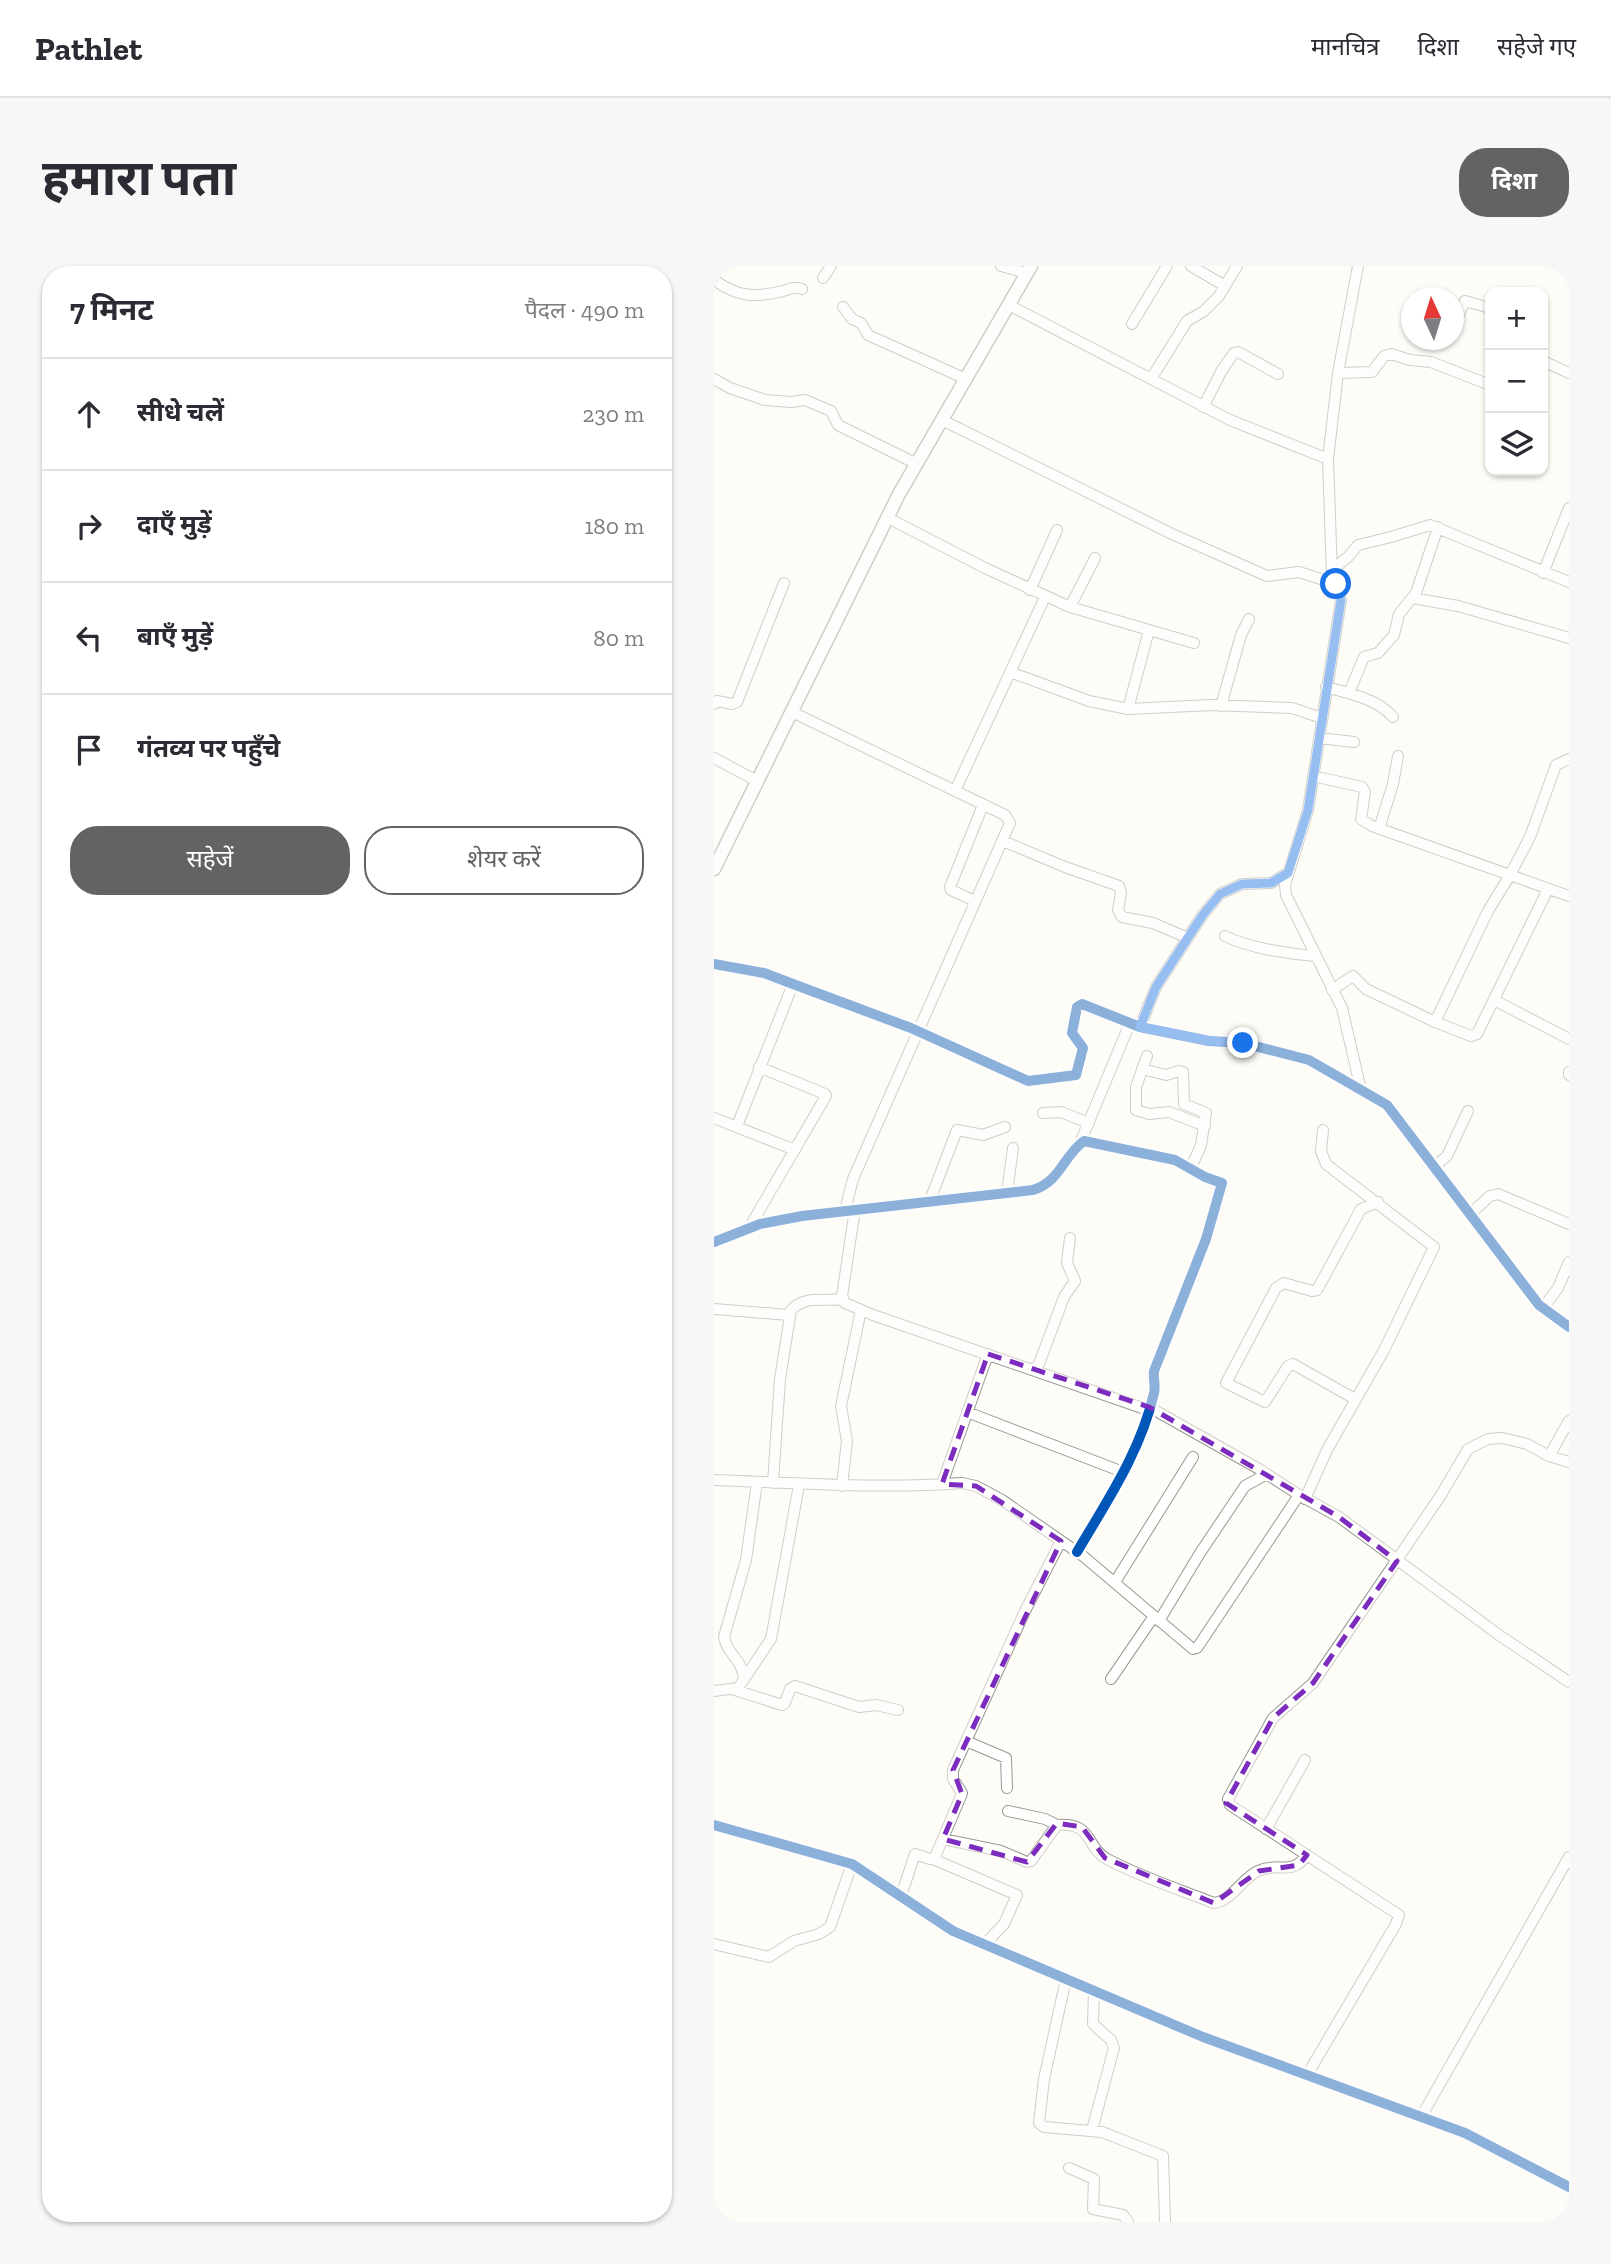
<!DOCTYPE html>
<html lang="hi">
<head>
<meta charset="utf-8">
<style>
	body { margin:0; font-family:"Zilla Slab","Noto Sans Devanagari",serif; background:#f7f7f7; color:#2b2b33 }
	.controls { position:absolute; right:21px; top:21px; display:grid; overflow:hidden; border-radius:14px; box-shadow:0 2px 5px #0004 }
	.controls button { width:63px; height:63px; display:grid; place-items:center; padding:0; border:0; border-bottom:2px solid #e1e1e2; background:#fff; color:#2b2b33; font:35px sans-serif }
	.compass { position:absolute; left:687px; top:21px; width:63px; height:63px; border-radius:50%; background:#fff; box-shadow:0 2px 5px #0004; rotate:356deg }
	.stop { position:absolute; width:21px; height:21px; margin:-16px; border:5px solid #1a73e8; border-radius:50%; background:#fff }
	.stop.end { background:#1a73e8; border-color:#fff; box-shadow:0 2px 7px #0008 }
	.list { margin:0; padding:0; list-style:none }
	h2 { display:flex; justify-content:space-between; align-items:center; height:91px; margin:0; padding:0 28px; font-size:30px }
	h2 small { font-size:23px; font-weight:400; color:#7c7c81 }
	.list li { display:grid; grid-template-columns:46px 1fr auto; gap:21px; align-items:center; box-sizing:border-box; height:112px; padding:0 28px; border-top:2px solid #e1e1e2 }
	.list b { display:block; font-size:26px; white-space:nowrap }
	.list em { font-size:23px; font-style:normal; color:#7c7c81 }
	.actions { display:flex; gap:14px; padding:21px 28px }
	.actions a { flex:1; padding:16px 0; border:2px solid #646362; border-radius:28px; text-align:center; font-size:24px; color:#646362 }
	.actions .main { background:#646362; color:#fff }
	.icon { flex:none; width:38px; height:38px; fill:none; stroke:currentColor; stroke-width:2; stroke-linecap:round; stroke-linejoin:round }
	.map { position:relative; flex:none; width:855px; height:1956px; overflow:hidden; border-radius:28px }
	header { display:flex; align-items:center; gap:42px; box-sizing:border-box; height:98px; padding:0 35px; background:#fff; border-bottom:2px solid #e1e1e2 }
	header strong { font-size:33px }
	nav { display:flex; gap:38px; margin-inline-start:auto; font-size:24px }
	.intro { display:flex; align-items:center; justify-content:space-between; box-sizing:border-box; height:168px; padding:0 42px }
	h1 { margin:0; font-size:49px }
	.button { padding:18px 32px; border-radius:28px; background:#646362; color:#fff; font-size:24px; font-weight:700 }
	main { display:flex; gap:42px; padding:0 42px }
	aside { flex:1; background:#fff; border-radius:28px; box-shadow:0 2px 5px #0004 }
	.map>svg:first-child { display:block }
</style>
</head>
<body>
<header>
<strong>Pathlet</strong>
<nav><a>मानचित्र</a><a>दिशा</a><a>सहेजे गए</a></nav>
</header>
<div class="intro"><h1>हमारा पता</h1><a class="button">दिशा</a></div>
<main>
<aside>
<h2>7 मिनट<small>पैदल · 490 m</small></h2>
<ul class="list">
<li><svg class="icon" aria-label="ahead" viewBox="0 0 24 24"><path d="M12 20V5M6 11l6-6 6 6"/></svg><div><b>सीधे चलें</b></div><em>230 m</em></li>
<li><svg class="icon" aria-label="right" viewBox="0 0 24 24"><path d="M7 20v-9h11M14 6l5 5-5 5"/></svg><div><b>दाएँ मुड़ें</b></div><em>180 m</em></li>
<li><svg class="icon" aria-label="left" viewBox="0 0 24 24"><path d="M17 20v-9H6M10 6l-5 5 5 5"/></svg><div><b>बाएँ मुड़ें</b></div><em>80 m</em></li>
<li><svg class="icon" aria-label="arrive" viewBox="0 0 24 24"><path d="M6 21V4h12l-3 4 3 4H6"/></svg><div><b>गंतव्य पर पहुँचे</b></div></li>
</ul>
<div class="actions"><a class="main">सहेजें</a><a>शेयर करें</a></div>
</aside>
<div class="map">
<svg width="855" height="1956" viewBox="0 0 855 1956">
	<rect width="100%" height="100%" fill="#fdfcf7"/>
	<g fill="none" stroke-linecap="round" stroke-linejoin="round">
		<defs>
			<path id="minor" d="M287 0 313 7
				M477 0 511 20
				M644 0 624 107 614 193 618 309 627 334 594 544 571 619 572 629 628 742 647 824
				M109 12 117 0
				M0 14C23 30 38 32 65 26 74 24 78 20 88 23
				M295 39 516 154 614 193
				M129 41 138 53 147 57 154 69 252 113
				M418 58 453 0
				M740 59 751 35 776 42
				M829 95 855 107
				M624 107 658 106 670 90 677 88 696 94 717 96 776 119
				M0 113 16 122 51 134 77 136 91 134 117 145 124 159 203 198
				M437 113 473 55 490 45 505 30 523 0
				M489 141 508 104 520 87 524 86 564 108
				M228 154 458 268 553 310 585 306 622 318
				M174 252 271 302 356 341 480 377
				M618 304 634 291 644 279 677 271 716 259 855 316
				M829 307 855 242
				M316 324 343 264
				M699 332 744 340 855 372
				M356 341 381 292
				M296 406 375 435 414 443 498 439 578 442 608 452
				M612 421C634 427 664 433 679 451
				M635 427 650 391 664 387 680 369 685 348 702 327 724 261
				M0 438 3 435 18 438 23 436 70 317
				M507 440 527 369 535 353
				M414 443 435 364
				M78 446 291 549 296 557 139 913 131 944
				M605 472 640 476
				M0 492 43 515
				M599 510 648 521 651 526 647 553 658 560 855 630
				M241 525 331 331
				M665 563 679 518 684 490
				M289 575 351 601 405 620 407 627 404 644 408 651 439 657 474 672
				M261 635 237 624 236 621 269 539
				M511 670C535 682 574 688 602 690
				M0 698 50 707 79 718 197 762 314 815 362 809 369 782 358 767 363 741 368 738 426 761 495 775 529 777 595 794 673 839 825 1039 855 1061
				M618 724 639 710 652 723 721 756 774 645 796 609 816 571 842 499 855 493
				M780 734 855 773
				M721 756 757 770 763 768 834 623
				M426 761 442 721 488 650 506 628 528 618 557 617 574 607
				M433 790 422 821V844L435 848 455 846 491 860
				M428 803 452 809 465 805 469 806 470 838 492 847 487 879 477 902
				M855 806V809
				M329 847 347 846 375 857
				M0 852 81 884
				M23 860 79 718
				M366 877 416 757
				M720 901 733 890 754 845
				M293 927 299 882
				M216 934 243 864 269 869 291 861
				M141 943 128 1030 131 1037 159 1049 434 1144
				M756 948 776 930 784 928 855 958
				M35 962 112 830 111 828 45 801
				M0 976 46 958 88 950 319 924C347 915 349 890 370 875L461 894 491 911 508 917 492 973 440 1105C439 1113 442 1120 440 1127 427 1185 393 1235 363 1286
				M829 1042 844 1022 855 996
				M0 1043 75 1049
				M319 1104 325 1098 350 1031 361 1015 353 997 356 972
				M641 1133 579 1098 574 1100 551 1136 512 1117 562 1022 570 1017 598 1025 603 1024 647 943 664 936
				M435 1141 545 1203 585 1229 625 1251 785 1369 855 1416
				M253 1146 409 1206
				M835 1190 855 1155
				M0 1214C83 1217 165 1223 248 1217L262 1220 288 1234 369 1290 479 1383 483 1382 585 1229
				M59 1217 66 1113 77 1044C91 1029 109 1036 128 1033
				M228 1218 274 1088
				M128 1220 133 1175 127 1140 147 1044
				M591 1233 613 1184 670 1084 720 981 612 898 607 885 609 864
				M401 1316 479 1191
				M445 1355 486 1287 531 1220 553 1208
				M397 1413 440 1350
				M30 1414C28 1391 14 1391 10 1371L32 1294 43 1216
				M21 1424 68 1439 71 1437 76 1423 81 1420 145 1441 162 1439 184 1444
				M0 1425 24 1422 57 1373 85 1219
				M252 1475 292 1492 293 1522
				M294 1545 331 1553 343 1559
				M0 1559 138 1598 239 1665 489 1771 751 1867 855 1921
				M552 1563 591 1494
				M229 1573 287 1585 313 1596 317 1595 343 1559C380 1556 371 1581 393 1593 424 1610 467 1624 500 1637 518 1635 528 1612 544 1605 566 1595 577 1611 593 1589
				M219 1593 303 1629 290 1658 271 1678
				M187 1630 201 1588 216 1593 221 1591 247 1530 248 1527 239 1513V1504L311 1345 347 1275
				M0 1678 55 1691 80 1675 105 1668 116 1661 138 1598
				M352 1713 330 1813 325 1857 330 1861 388 1866 449 1890 451 1956
				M593 1809 682 1658 685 1649 516 1539 514 1533 559 1452 599 1417 727 1229 754 1183 774 1173 788 1172 813 1178 835 1190 855 1196
				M707 1851 855 1591
				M378 1864 400 1782 397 1774 379 1758 380 1725
				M355 1902 380 1913 379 1943 409 1949 414 1956"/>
			<path id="tertiary" d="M0 603 185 228 317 0"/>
		</defs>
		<!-- minor casing -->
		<use href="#minor" stroke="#979795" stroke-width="12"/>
		<!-- tertiary casing -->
		<use href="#tertiary" stroke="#979795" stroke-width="15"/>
		<!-- minor -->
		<use href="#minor" stroke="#fffffe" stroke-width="10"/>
		<!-- tertiary -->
		<use href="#tertiary" stroke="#fffffe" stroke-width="12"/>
		<defs>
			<path id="cycleway" d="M0 698 50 707 79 718 197 762 314 815 362 809 369 782 358 767 363 741 368 738 426 761 495 775 529 777 595 794 673 839 825 1039 855 1061
				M0 976 46 958 88 950 319 924C347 915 349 890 370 875L461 894 491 911 508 917 492 973 440 1105C439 1113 442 1120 440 1127 427 1185 393 1235 363 1286
				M0 1559 138 1598 239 1665 489 1771 751 1867 855 1921"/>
		</defs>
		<!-- cycleway casing -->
		<use href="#cycleway" stroke="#fff" stroke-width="15"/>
		<!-- cycleway -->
		<use href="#cycleway" stroke="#0057b8" stroke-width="10"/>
	</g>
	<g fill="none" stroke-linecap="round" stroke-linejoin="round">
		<!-- route -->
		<path stroke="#1a73e8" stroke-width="9" d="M529 777 495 775 426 761 442 721 488 650 506 628 528 618 557 617 574 607 594 544 627 334 622 318"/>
	</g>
	<!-- marked area -->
	<path d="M0 0H855V1956H0ZM274 1088 435 1141 625 1251 683 1295 599 1417 559 1452 512 1537 593 1589 585 1599 545 1605 500 1637 391 1592 368 1561 343 1557 313 1596 229 1573 248 1528 239 1504 347 1275 262 1220 228 1218Z" fill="#fdfcf7" fill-opacity=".55" fill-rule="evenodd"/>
	<path fill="none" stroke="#7b2cbf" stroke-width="5" stroke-dasharray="14 9" stroke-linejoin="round" d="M274 1088 435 1141 625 1251 683 1295 599 1417 559 1452 512 1537 593 1589 585 1599 545 1605 500 1637 391 1592 368 1561 343 1557 313 1596 229 1573 248 1528 239 1504 347 1275 262 1220 228 1218Z"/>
</svg>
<div class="controls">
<button>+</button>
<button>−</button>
<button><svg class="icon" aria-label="layers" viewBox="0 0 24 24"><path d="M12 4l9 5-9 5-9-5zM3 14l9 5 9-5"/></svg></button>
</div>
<svg class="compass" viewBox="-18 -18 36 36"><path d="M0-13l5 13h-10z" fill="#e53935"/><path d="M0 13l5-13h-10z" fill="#7c7c81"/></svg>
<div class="stop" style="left:622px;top:318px"></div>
<div class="stop end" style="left:529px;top:777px"></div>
</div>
</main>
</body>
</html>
